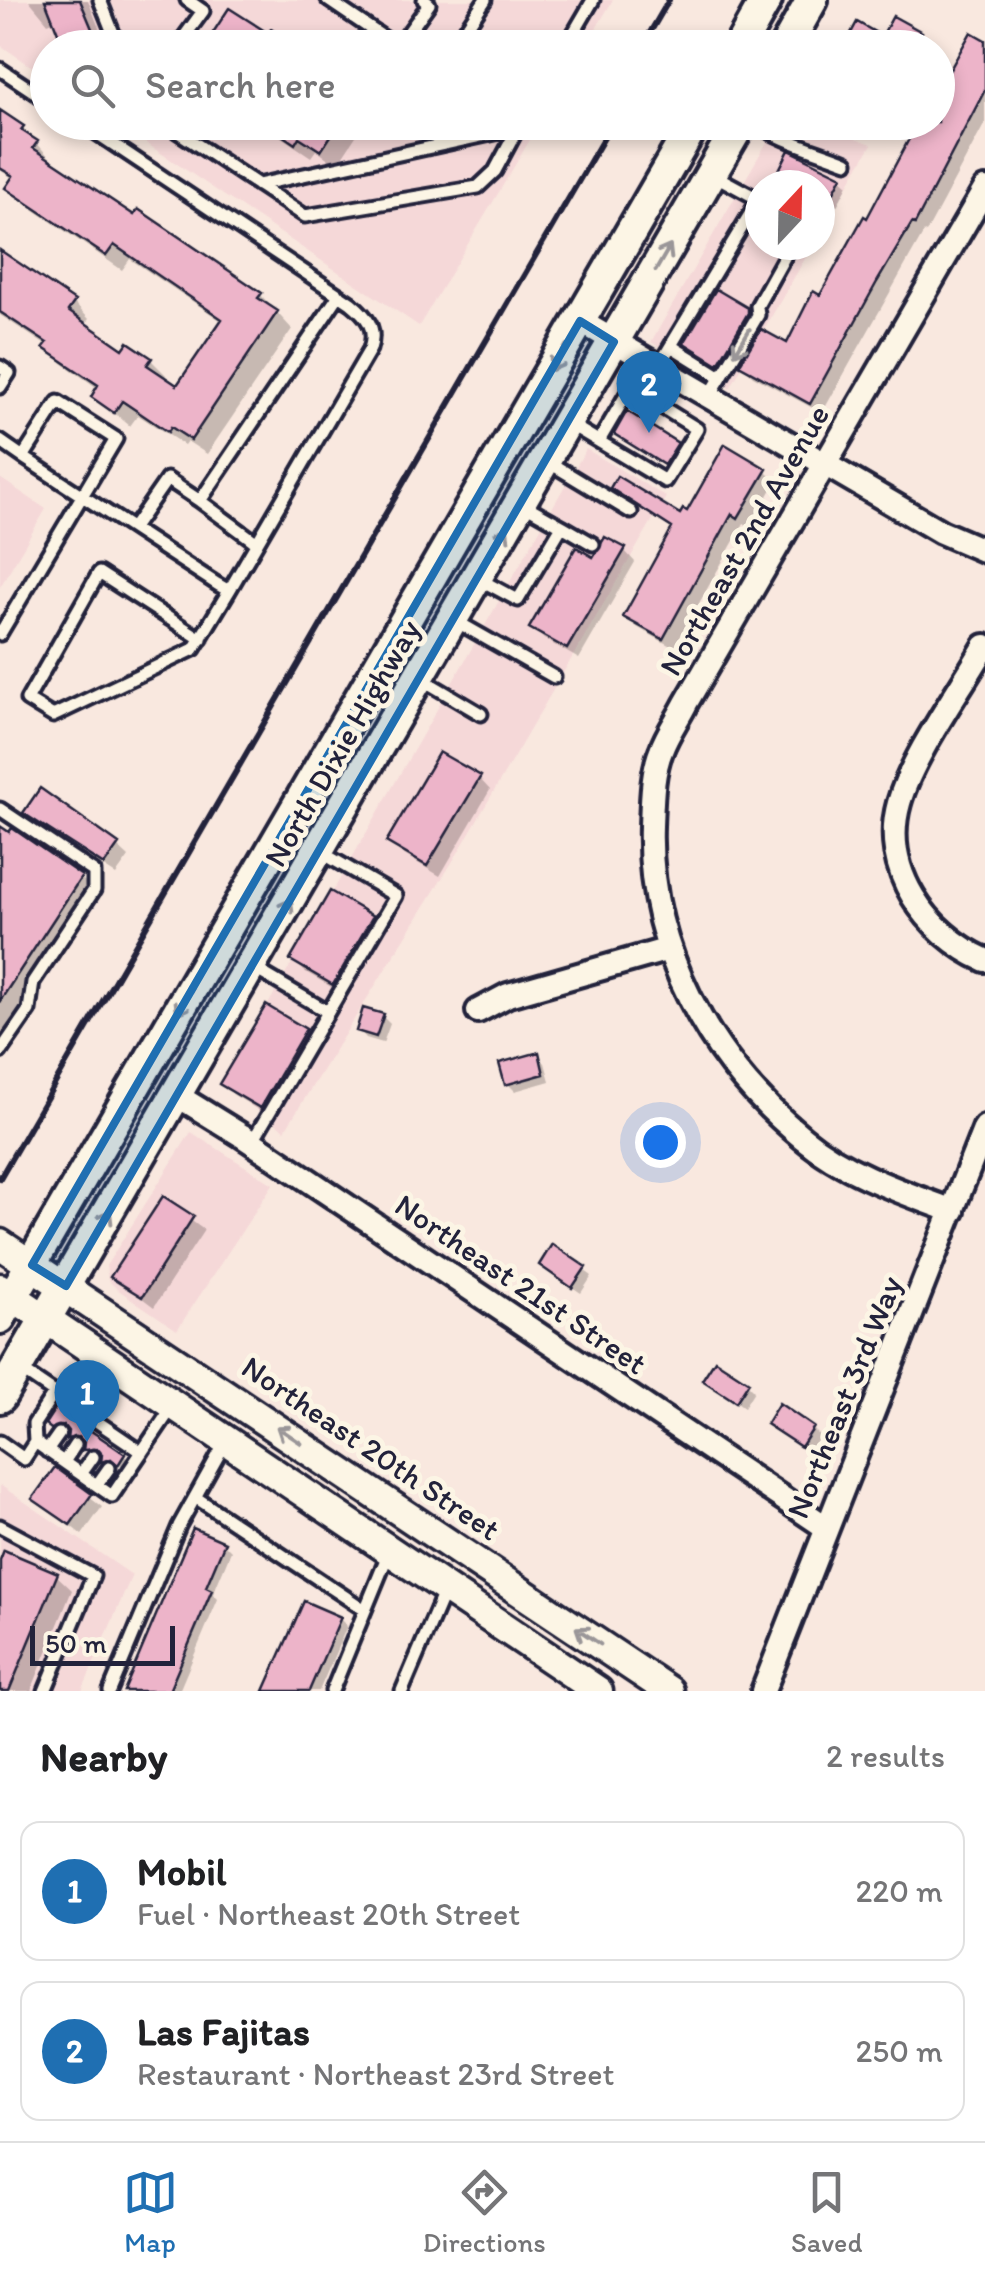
<!DOCTYPE html>
<html lang="en">
<head>
<meta charset="utf-8">
<style>
	body { margin:0; font-family:Itim,sans-serif; background:#f2f2f2; color:#202124 }
	.compass { position:absolute; left:745px; top:170px; width:90px; height:90px; border-radius:50%; background:#fff; box-shadow:0 5px 15px #0003; rotate:22deg }
	.scale { position:absolute; left:30px; bottom:25px; width:145px; box-sizing:border-box; padding-left:10px; border:5px solid #22223b; border-top:0; font-size:28px; line-height:35px; white-space:nowrap; color:#22223b; -webkit-text-stroke:8px #fcf5e5; paint-order:stroke }
	.you { position:absolute; left:660px; top:1142px; width:35px; height:35px; margin:-25px; border:8px solid #fff; border-radius:50%; background:#1a73e8; box-shadow:0 0 0 15px #1a73e833 }
	.badge { display:grid; place-items:center; width:65px; height:65px; border-radius:50%; background:#1f6fb2; color:#fff; font-size:32px; font-weight:700 }
	.pin { position:absolute; translate:-50% -82px; filter:drop-shadow(0 2px 5px #0008) }
	.pin::after { content:''; position:absolute; top:52px; width:35px; height:30px; background:inherit; clip-path:polygon(0 0,100% 0,50% 100%) }
	.list { margin:0; padding:0; list-style:none }
	h2 { display:flex; justify-content:space-between; align-items:center; height:130px; margin:0; padding:0 40px; font-size:42px }
	h2 small { font-size:32px; font-weight:400; color:#757577 }
	.list li { display:grid; grid-template-columns:65px 1fr auto; gap:30px; align-items:center; box-sizing:border-box; height:140px; margin:0 20px 20px; padding:0 20px; border:2px solid #e0e0e0; border-radius:20px }
	.list b { display:block; font-size:38px; white-space:nowrap }
	.list p { margin:0; font-size:32px; white-space:nowrap; color:#757577 }
	.list em { font-size:32px; font-style:normal; color:#757577 }
	.icon { flex:none; width:55px; height:55px; fill:none; stroke:currentColor; stroke-width:2; stroke-linecap:round; stroke-linejoin:round }
	.map { position:relative; flex:none; width:985px; height:1691px; overflow:hidden }
	.search { position:absolute; background:#fff; box-shadow:0 5px 15px #0003; left:30px; right:30px; top:30px; height:110px; display:flex; align-items:center; gap:25px; box-sizing:border-box; padding:0 35px; border-radius:55px; color:#757577; font-size:38px }
	.sheet { height:450px; background:#fff }
	nav { display:flex; justify-content:space-around; align-items:center; box-sizing:border-box; height:140px; border-top:2px solid #e0e0e0; background:#fff; font-size:28px; color:#757577 }
	nav a { display:grid; justify-items:center; gap:5px }
	nav .on { color:#1f6fb2 }
	.map>svg:first-child { display:block }
</style>
</head>
<body>
<div class="map">
<svg width="985" height="1691" viewBox="0 0 985 1691">
	<rect width="100%" height="100%" fill="#f9e8df"/>
	<filter id="ink" filterUnits="userSpaceOnUse"><feTurbulence type="fractalNoise" baseFrequency=".01" numOctaves="2"/><feDisplacementMap in="SourceGraphic" scale="20" xChannelSelector="R" yChannelSelector="G"/><feConvolveMatrix kernelMatrix="1 2 1 2 8 2 1 2 1" color-interpolation-filters="sRGB"/></filter>
	<g filter="url(#ink)">
		<!-- built -->
		<path fill="#f5d8d8" d="M0 0H613L585 47 48 48 47 77 0 45Z
			M116 123H540L419 326Z
			M778 123H813L872 144 820 233V185H760V245H813L730 388 651 342Z
			M586 449 666 497 456 856 285 1130 222 1085Z
			M0 478 46 509 0 587Z
			M191 1132 273 1184 177 1330 117 1289 108 1280 106 1266Z
			M0 1485 132 1575 82 1691H0Z"/>
		<!-- shadow -->
		<path fill="#0003" d="M29 0H88L107 48H67L56 20 48 23Z
			M920 34 930 48H845L883 39Z
			M972 35 985 43V123L926 233 924 232 822 413 753 376 742 365 788 346 868 221 912 139 904 132 938 122V94Z
			M0 113 23 128 51 159 49 161 135 219 260 294 292 329 207 454 187 441 184 445 138 415 130 426 94 396 99 389 62 363 47 346 0 315V253L74 303 89 319 84 325 124 352 150 359 166 375 163 379 178 389 223 322 130 259 122 270 24 203 8 188 14 179 0 170Z
			M259 122H365L337 165 316 150 311 157Z
			M837 122H859L854 132Z
			M780 174 840 178 848 185 837 206 820 197V185H796Z
			M746 310 759 325 730 374 698 354 687 342Z
			M617 434 676 445 683 452 672 471Z
			M765 471 776 482 750 527 744 523 674 648 637 627 626 616 674 530 624 499 613 488 681 517Z
			M624 550 635 562 579 659 544 639 532 628 594 561Z
			M479 778 490 790 440 876 401 853 390 842Z
			M26 813 117 846 129 857 116 875 37 824Z
			M0 829 81 878 96 893 20 1009 26 1015 0 1053Z
			M331 895 372 918 383 930 345 995 304 971 293 959Z
			M382 1016 390 1024 383 1043 366 1038 359 1030Z
			M305 1031 316 1042 272 1118 234 1095 222 1084Z
			M538 1055 545 1063 550 1081 515 1091 507 1083Z
			M163 1200 204 1230 154 1307 114 1277Z
			M553 1248 592 1276 581 1293 549 1271Z
			M747 1384 754 1391 744 1407 713 1386Z
			M57 1411 124 1456 127 1458 122 1466 116 1460 106 1464 102 1451 88 1452 84 1438 72 1441 68 1428 56 1430 51 1427Z
			M813 1429 820 1436 809 1453 776 1431Z
			M55 1471 102 1507 82 1535 36 1498Z
			M224 1544 231 1551 213 1594 218 1599 179 1691H127Z
			M0 1567 56 1575 72 1590 31 1691H0Z
			M340 1619 347 1626 319 1691H267Z"/>
		<!-- building -->
		<path fill="#edb4c9" stroke="#22223b" stroke-width="2.5" d="M45 0H80L100 48H64Z
			M229 8 268 33 271 29 299 48H203Z
			M893 16 922 32 913 48H843L857 22 882 36Z
			M971 32 985 40V90L915 224 912 223 877 282 810 404 739 365 761 329 787 343 813 291 820 295 864 216 867 218 910 137 883 122H938V91Z
			M0 110 24 126 21 130 38 141 33 148 134 215 138 209 262 293 258 298 278 311 191 440 171 427 168 432 122 401 114 413 91 397 98 385 43 348 47 343 0 312V250L75 301 68 311 123 349 128 342 152 358 147 365 177 385 222 319 114 245 106 256 5 188 13 176 0 168Z
			M263 122H340L321 151 299 137 295 144Z
			M789 150 842 176 820 219V185H799L777 174Z
			M716 289 748 308V313L718 364 684 343Z
			M627 411 678 443 664 465 614 434Z
			M725 444 767 469 738 518 732 514 663 639 623 617 672 528 610 488 617 476 680 514 683 509 687 511Z
			M605 537 626 548 567 649 529 628 576 547 593 557Z
			M439 752 481 776 427 866 386 842Z
			M40 788 119 844 104 865 23 813Z
			M0 826 9 832 12 828 82 876 0 1001Z
			M330 891 373 916 333 985 290 960Z
			M266 1005 306 1029 260 1108 219 1084Z
			M363 1008 384 1014 376 1037 356 1031Z
			M539 1052 544 1074 505 1085 499 1063Z
			M163 1196 194 1216 142 1297 110 1277Z
			M552 1244 586 1267 572 1288 539 1265Z
			M715 1360 749 1382 736 1402 702 1380Z
			M779 1403 814 1427 801 1447 766 1424Z
			M56 1407 125 1454 118 1465 111 1459 101 1462 102 1454 98 1449 83 1450 84 1442 79 1437 67 1439 68 1431 64 1426 51 1429 45 1424Z
			M55 1467 92 1494 70 1525 32 1499Z
			M193 1528 225 1542 206 1587 212 1590 169 1691H124Z
			M4 1550 58 1573 9 1691H0V1560Z
			M304 1601 341 1617 309 1691H264Z"/>
		<g fill="none" stroke-linecap="round" stroke-linejoin="round">
			<defs>
				<path id="service" d="M100 0 119 48
					M328 0 399 48
					M398 47 429 4 424 0
					M176 48 203 11 187 0
					M453 48 485 0
					M565 48 593 0
					M0 69 48 101
					M80 122 351 303C367 316 377 328 370 349L229 591
					M163 122 305 216 478 187 495 171 518 128
					M752 122C782 141 814 149 847 162
					M712 174 760 200
					M258 185 518 128
					M671 346 721 377 708 398
					M0 367 9 373 0 387
					M658 367 759 199
					M721 377 758 315 757 306 791 245
					M568 423 665 481 697 429 636 391 652 365
					M0 441 23 457
					M599 441 629 390 636 391
					M545 460 631 512
					M562 526 593 544
					M133 528 167 479 200 501
					M257 543 200 501 339 295
					M477 578 518 600 562 526 521 503
					M454 620 554 677
					M0 634 72 513 116 439 58 402 23 457 217 584 229 591 194 649 53 716 27 700 99 573 201 639
					M420 678 481 714
					M0 809 94 872V890L33 982 29 1010 0 1052
					M252 967 328 1012
					M252 1142 396 896 319 851
					M18 1368 142 1452
					M72 1404 103 1359
					M0 1442 24 1459 35 1442 112 1496 173 1406
					M35 1442 34 1424 55 1392
					M47 1451 59 1434
					M64 1462 75 1445
					M81 1474 93 1457
					M97 1485 109 1468
					M195 1497 365 1610
					M0 1526 93 1576 45 1691
					M110 1691 179 1526 225 1443
					M332 1691 389 1552
					M402 1691 445 1590"/>
				<path id="minor" d="M580 321 941 532 985 551
					M985 646C960 690 912 756 899 803 880 870 927 934 985 960
					M478 1011 508 995 669 949
					M178 1096 241 1135 827 1528
					M953 1211C902 1192 845 1173 803 1138 710 1062 647 948 651 826 652 802 652 773 661 751 667 734 678 719 686 703L985 189
					M763 1691 985 1127"/>
				<path id="tertiary" d="M0 1244 669 1691
					M0 1288 598 1691"/>
				<path id="secondary" d="M739 48 766 0
					M785 48 812 0
					M0 1318 695 122
					M0 1397 741 122"/>
			</defs>
			<!-- service casing -->
			<use href="#service" stroke="#22223b" stroke-width="19"/>
			<!-- minor casing -->
			<use href="#minor" stroke="#22223b" stroke-width="30"/>
			<!-- tertiary casing -->
			<use href="#tertiary" stroke="#22223b" stroke-width="35"/>
			<!-- secondary casing -->
			<use href="#secondary" stroke="#22223b" stroke-width="38"/>
			<!-- service -->
			<use href="#service" stroke="#fcf5e5" stroke-width="11"/>
			<!-- minor -->
			<use href="#minor" stroke="#fcf5e5" stroke-width="22"/>
			<!-- tertiary -->
			<use href="#tertiary" stroke="#fcf5e5" stroke-width="28"/>
			<!-- secondary -->
			<use href="#secondary" stroke="#fcf5e5" stroke-width="30"/>
			<!-- rail -->
			<path stroke="#22223b" stroke-width="6" d="M641 48 669 0
				M0 1178 613 122"/>
		</g>
		<!-- one-way arrows -->
		<defs><path id="oneway-shaft" d="M-6 0H5M1.5-3L5.5 0L1.5 3" fill="none" stroke-width="1.6" stroke-linecap="round" stroke-linejoin="round" transform="scale(2.5)"/></defs>
		<g stroke="#9a9698">
			<use href="#oneway-shaft" transform="translate(663 258) rotate(-60)"/>
			<use href="#oneway-shaft" transform="translate(742 342) rotate(121)"/>
			<use href="#oneway-shaft" transform="translate(559 358) rotate(120)"/>
			<use href="#oneway-shaft" transform="translate(500 540) rotate(-60)"/>
			<use href="#oneway-shaft" transform="translate(284 912) rotate(-60)"/>
			<use href="#oneway-shaft" transform="translate(184 1002) rotate(120)"/>
			<use href="#oneway-shaft" transform="translate(103 1223) rotate(-60)"/>
			<use href="#oneway-shaft" transform="translate(289 1435) rotate(-146)"/>
			<use href="#oneway-shaft" transform="translate(588 1636) rotate(-146)"/>
		</g>
	</g>
	<!-- marked area -->
	<path fill="#1f6fb2" fill-opacity="0.2" stroke="#1f6fb2" stroke-width="8" stroke-linejoin="round" d="M580 321 614 342 66 1286 32 1265Z"/>
	<g text-anchor="middle" dominant-baseline="central" stroke-width="10" stroke-linejoin="round" paint-order="stroke">
		<!-- street labels -->
		<g font-size="32" fill="#22223b" stroke="#fcf5e5">
			<text transform="translate(744 540) rotate(-60)">Northeast 2nd Avenue</text>
			<text transform="translate(342 743) rotate(-60)">North Dixie Highway</text>
			<text transform="translate(521 1284) rotate(34)">Northeast 21st Street</text>
			<text transform="translate(844 1397) rotate(-68)">Northeast 3rd Way</text>
			<text transform="translate(371 1448) rotate(34)">Northeast 20th Street</text>
		</g>
	</g>
</svg>
<svg class="compass" viewBox="-18 -18 36 36"><path d="M0-13l5 13h-10z" fill="#e53935"/><path d="M0 13l5-13h-10z" fill="#757577"/></svg>
<div class="scale">50 m</div>
<div class="you"></div>
<div class="pin badge" style="left:87px;top:1442px">1</div>
<div class="pin badge" style="left:649px;top:433px">2</div>
<div class="search"><svg class="icon" aria-label="search" viewBox="0 0 24 24"><circle cx="10" cy="10" r="6"/><path d="M15 15l6 6"/></svg>Search here</div>
</div>
<section class="sheet">
<h2>Nearby<small>2 results</small></h2>
<ul class="list">
<li><span class="badge">1</span><div><b>Mobil</b><p>Fuel · Northeast 20th Street</p></div><em>220 m</em></li>
<li><span class="badge">2</span><div><b>Las Fajitas</b><p>Restaurant · Northeast 23rd Street</p></div><em>250 m</em></li>
</ul>
</section>
<nav>
<a class="on"><svg class="icon" aria-label="map" viewBox="0 0 24 24"><path d="M3 6l6-2 6 2 6-2v14l-6 2-6-2-6 2zM9 4v14M15 6v14"/></svg>Map</a>
<a><svg class="icon" aria-label="directions" viewBox="0 0 24 24"><path d="M12 3l9 9-9 9-9-9zM9 14v-3h6M13 9l2 2-2 2"/></svg>Directions</a>
<a><svg class="icon" aria-label="saved" viewBox="0 0 24 24"><path d="M7 4h10v16l-5-4-5 4z"/></svg>Saved</a>
</nav>
</body>
</html>
